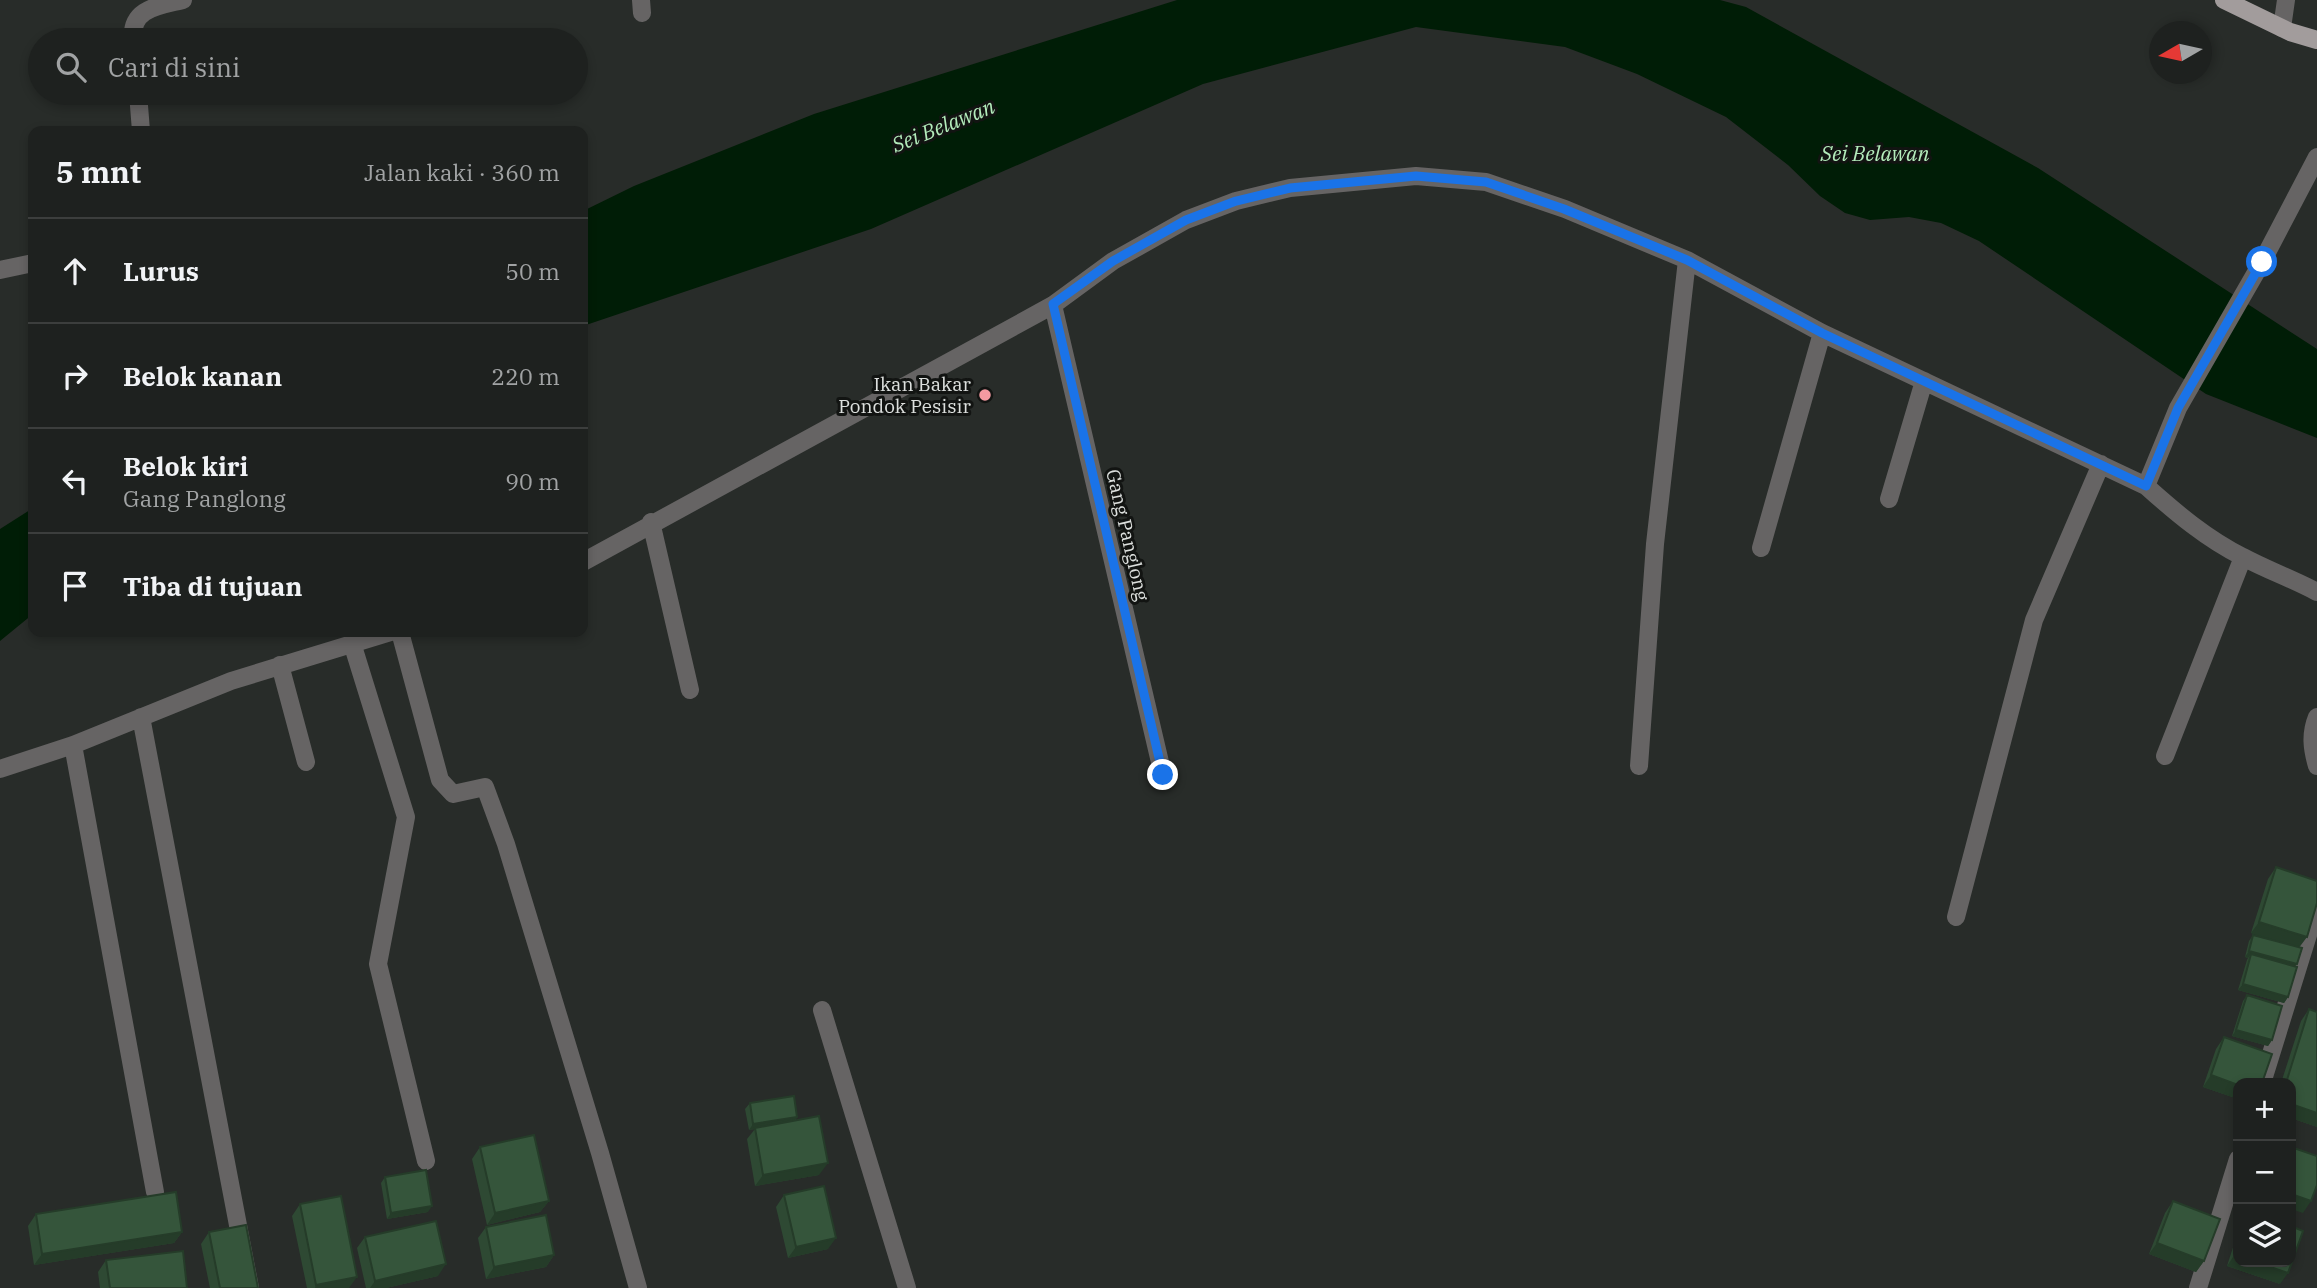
<!DOCTYPE html>
<html lang="id">
<head>
<meta charset="utf-8">
<style>
	body { margin:0; font-family:"IBM Plex Serif",serif; background:#262928; color:#f1f3f6 }
	.controls { position:absolute; right:21px; bottom:21px; display:grid; overflow:hidden; border-radius:14px; box-shadow:0 4px 10px #0003 }
	.controls button { width:63px; height:63px; display:grid; place-items:center; padding:0; border:0; border-bottom:2px solid #3c3e3d; background:#1e211f; color:#f1f3f6; font:35px sans-serif }
	.compass { position:absolute; left:2149px; top:21px; width:63px; height:63px; border-radius:50%; background:#1e211f; box-shadow:0 4px 10px #0003; rotate:261deg }
	.stop { position:absolute; width:21px; height:21px; margin:-16px; border:5px solid #1a73e8; border-radius:50%; background:#fff }
	.stop.end { background:#1a73e8; border-color:#fff; box-shadow:0 2px 7px #0008 }
	.list { margin:0; padding:0; list-style:none }
	h2 { display:flex; justify-content:space-between; align-items:center; height:91px; margin:0; padding:0 28px; font-size:30px }
	h2 small { font-size:23px; font-weight:400; color:#a1a3a4 }
	.list li { display:grid; grid-template-columns:46px 1fr auto; gap:21px; align-items:center; box-sizing:border-box; height:105px; padding:0 28px; border-top:2px solid #3c3e3d }
	.list b { display:block; font-size:26px; white-space:nowrap }
	.list p { margin:0; font-size:23px; white-space:nowrap; color:#a1a3a4 }
	.list em { font-size:23px; font-style:normal; color:#a1a3a4 }
	.icon { flex:none; width:38px; height:38px; fill:none; stroke:currentColor; stroke-width:2; stroke-linecap:round; stroke-linejoin:round }
	.map { position:relative; flex:none; width:2317px; height:1288px; overflow:hidden }
	.search { position:absolute; background:#1e211f; box-shadow:0 4px 10px #0003; left:28px; top:28px; width:560px; height:77px; display:flex; align-items:center; gap:18px; box-sizing:border-box; padding:0 24px; border-radius:38px; color:#a1a3a4; font-size:26px }
	.panel { position:absolute; background:#1e211f; box-shadow:0 4px 10px #0003; left:28px; top:126px; width:560px; height:511px; border-radius:14px }
	.map>svg:first-child { display:block }
</style>
</head>
<body>
<div class="map">
<svg width="2317" height="1288" viewBox="0 0 2317 1288">
	<rect width="100%" height="100%" fill="#282c29"/>
	<!-- water -->
	<path fill="#001d06" d="M1177 0H1720L1746 7 2038 168 2317 349V438L2206 394 1979 241 1941 223 1909 217 1870 220 1845 213 1820 196 1788 165 1726 117 1637 74 1565 47 1416 27 1203 84 871 229 583 326V211L634 186 814 114Z
		M33 508V614L0 641V529Z"/>
	<g fill="none" stroke-linecap="round" stroke-linejoin="round">
		<!-- minor -->
		<path stroke="#666464" stroke-width="18" d="M641 0 642 13
			M2282 28 2286 0
			M133 40C130 8 159 6 183 0
			M138 93 141 131
			M0 270 33 263
			M1053 305 1163 775
			M2146 486 2178 408 2262 262 2317 157
			M1889 499 1924 381
			M651 522 690 690
			M1761 548 1822 333
			M583 562 1053 305 1113 261 1186 220 1236 201 1290 188 1416 176 1486 182 1565 209 1687 260 1822 333 2146 486C2176 513 2207 539 2243 557 2267 570 2293 579 2317 592
			M400 632 440 780 453 794 485 787 506 844 600 1153 638 1288
			M352 643 406 817 378 964 426 1161
			M280 665 306 762
			M141 717 250 1288
			M2317 717C2310 734 2312 749 2317 766
			M73 745 155 1192
			M2165 756 2243 557
			M1639 766 1655 544 1687 260
			M0 769 73 745 231 681 391 632
			M1956 917 2034 620 2101 464
			M822 1010 907 1288
			M2262 1083 2317 906
			M2198 1288 2238 1159"/>
		<!-- major -->
		<path stroke="#a29c9c" stroke-width="18" d="M2224 0 2290 32 2317 40"/>
	</g>
	<!-- wall -->
	<path fill="#2e4933" d="M2276 867 2299 947 2288 997 2284 1003 2238 990 2247 960 2248 958 2245 957 2249 941 2253 935 2272 940 2251 933 2268 879Z
		M2247 995 2272 1040 2268 1046 2232 1036 2243 1001Z
		M2309 1009 2317 1127 2291 1118V1083H2281L2301 1021Z
		M2224 1037 2238 1083V1099L2203 1087 2216 1049Z
		M750 1103 797 1117 795 1121 819 1175 755 1186 747 1139 755 1129 749 1130 745 1109Z
		M480 1147 549 1201 540 1212 487 1225 472 1159Z
		M385 1177 428 1212 387 1219 381 1183Z
		M784 1195 828 1249 788 1258 776 1207Z
		M2173 1201 2204 1261 2196 1272 2149 1254 2165 1213Z
		M300 1204 349 1288H307L292 1216Z
		M36 1214 182 1232 174 1243 34 1265 28 1226Z
		M486 1227 554 1255 546 1267 486 1279 478 1238Z
		M209 1232 258 1288H210L201 1244Z
		M2238 1232V1262L2280 1284 2227 1266Z
		M365 1237 438 1276 386 1288H366L357 1248Z
		M106 1260 187 1288H100L98 1272Z"/>
	<!-- shaded-wall -->
	<path fill="#253c29" d="M2259 922 2307 937 2298 949 2251 933Z
		M2249 951 2297 964 2293 969 2251 954 2248 958 2245 957Z
		M2243 984 2288 997 2284 1003 2238 990Z
		M2236 1030 2272 1040 2268 1046 2232 1036Z
		M2211 1075 2238 1085V1099L2203 1087Z
		M2291 1104 2317 1113V1127L2291 1118Z
		M797 1117 793 1123 749 1130 753 1124Z
		M828 1163 819 1175 755 1186 763 1175Z
		M2291 1194 2311 1201 2303 1213 2291 1209Z
		M549 1201 540 1212 487 1225 495 1213Z
		M432 1206 428 1212 387 1219 391 1213Z
		M182 1232 174 1243 34 1265 42 1254Z
		M836 1238 828 1249 788 1258 796 1247Z
		M2157 1243 2204 1261 2196 1272 2149 1254Z
		M2235 1254 2238 1255V1262H2256L2288 1273 2280 1284 2227 1266Z
		M554 1255 546 1267 486 1279 494 1267Z
		M446 1264 438 1276 386 1288H370L375 1281Z
		M357 1277 349 1288H315L316 1285Z"/>
	<!-- building -->
	<path fill="#35553b" stroke="#253c29" stroke-width="2" d="M2276 867 2317 881V903L2307 937 2259 922Z
		M2253 935 2302 948 2297 964 2249 951Z
		M2251 954 2297 967 2288 997 2243 984Z
		M2247 995 2282 1006 2272 1040 2236 1030Z
		M2309 1009 2317 1012V1113L2291 1104V1083H2286Z
		M2224 1037 2272 1054 2262 1083H2238V1085L2211 1075Z
		M794 1096 797 1117 753 1124 750 1103Z
		M819 1116 828 1163 763 1175 755 1128Z
		M534 1135 549 1201 495 1213 480 1147Z
		M2291 1147 2317 1156V1185L2311 1201 2291 1194Z
		M426 1170 432 1206 391 1213 385 1177Z
		M824 1186 836 1238 796 1247 784 1195Z
		M176 1192 182 1232 42 1254 36 1214Z
		M341 1196 357 1277 316 1285 300 1204Z
		M2173 1201 2220 1219 2204 1261 2157 1243Z
		M546 1215 554 1255 494 1267 486 1227Z
		M436 1221 446 1264 375 1281 365 1237Z
		M246 1225 258 1288H220L209 1232Z
		M2291 1226 2303 1231 2288 1273 2256 1262H2291Z
		M2238 1244V1255L2235 1254Z
		M183 1251 187 1288H110L106 1260Z"/>
	<g fill="none" stroke-linecap="round" stroke-linejoin="round">
		<!-- route -->
		<path stroke="#1a73e8" stroke-width="9" d="M1163 775 1053 304 1113 261 1186 220 1236 201 1290 188 1416 176 1486 182 1564 209 1687 260 1822 333 2146 486 2178 408 2262 262"/>
	</g>
	<!-- markers -->
	<circle fill="#f49aa1" stroke="#121412" stroke-width="2.5" cx="985" cy="395" r="7"/>
	<g text-anchor="middle" dominant-baseline="central" stroke-width="6" stroke-linejoin="round" paint-order="stroke">
		<!-- poi labels -->
		<g font-size="19" fill="#dde0de" stroke="#121412" text-anchor="end">
			<text x="971" y="384">Ikan Bakar<tspan x="971" dy="22">Pondok Pesisir</tspan></text>
		</g>
		<!-- street labels -->
		<g font-size="19" fill="#dde0de" stroke="#121412">
			<text transform="translate(1128 535) rotate(77)">Gang Panglong</text>
		</g>
		<!-- water labels -->
		<g font-size="21" font-style="italic" fill="#b3ecbb" stroke="#121412">
			<text transform="translate(943 125) rotate(-22)">Sei Belawan</text>
			<text x="1875" y="153">Sei Belawan</text>
		</g>
	</g>
</svg>
<div class="controls">
<button>+</button>
<button>−</button>
<button><svg class="icon" aria-label="layers" viewBox="0 0 24 24"><path d="M12 4l9 5-9 5-9-5zM3 14l9 5 9-5"/></svg></button>
</div>
<svg class="compass" viewBox="-18 -18 36 36"><path d="M0-13l5 13h-10z" fill="#e53935"/><path d="M0 13l5-13h-10z" fill="#a1a3a4"/></svg>
<div class="stop" style="left:2262px;top:262px"></div>
<div class="stop end" style="left:1163px;top:775px"></div>
<div class="search"><svg class="icon" aria-label="search" viewBox="0 0 24 24"><circle cx="10" cy="10" r="6"/><path d="M15 15l6 6"/></svg>Cari di sini</div>
<section class="panel">
<h2>5 mnt<small>Jalan kaki · 360 m</small></h2>
<ul class="list">
<li><svg class="icon" aria-label="ahead" viewBox="0 0 24 24"><path d="M12 20V5M6 11l6-6 6 6"/></svg><div><b>Lurus</b></div><em>50 m</em></li>
<li><svg class="icon" aria-label="right" viewBox="0 0 24 24"><path d="M7 20v-9h11M14 6l5 5-5 5"/></svg><div><b>Belok kanan</b></div><em>220 m</em></li>
<li><svg class="icon" aria-label="left" viewBox="0 0 24 24"><path d="M17 20v-9H6M10 6l-5 5 5 5"/></svg><div><b>Belok kiri</b><p>Gang Panglong</p></div><em>90 m</em></li>
<li><svg class="icon" aria-label="arrive" viewBox="0 0 24 24"><path d="M6 21V4h12l-3 4 3 4H6"/></svg><div><b>Tiba di tujuan</b></div></li>
</ul>
</section>
</div>
</body>
</html>
